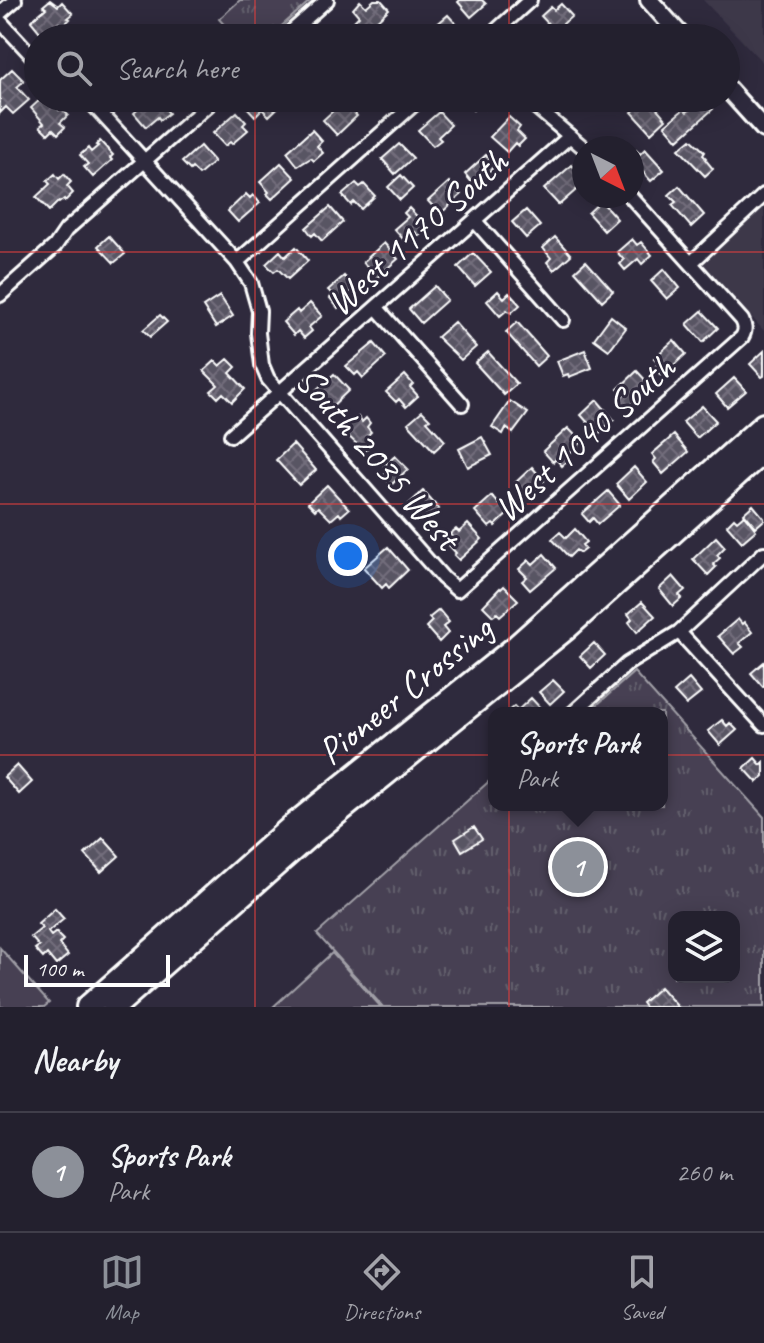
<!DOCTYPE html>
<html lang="en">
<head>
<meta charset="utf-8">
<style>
	body { margin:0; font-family:Caveat,sans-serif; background:#2b2836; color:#f1f3f6 }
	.controls { position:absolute; right:24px; bottom:24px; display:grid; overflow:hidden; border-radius:16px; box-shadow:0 4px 20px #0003 }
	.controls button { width:72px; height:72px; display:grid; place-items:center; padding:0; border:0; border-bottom:2px solid #403e4a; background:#23202e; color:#f1f3f6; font:40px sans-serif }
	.compass { position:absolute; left:572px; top:136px; width:72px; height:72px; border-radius:50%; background:#23202e; box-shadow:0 4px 20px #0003; rotate:138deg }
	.scale { position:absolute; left:24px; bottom:20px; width:146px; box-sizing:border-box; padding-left:8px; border:4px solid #fff; border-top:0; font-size:22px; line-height:28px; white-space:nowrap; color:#fff; -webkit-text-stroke:6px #2f2a3d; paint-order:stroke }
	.you { position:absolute; left:348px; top:556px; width:28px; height:28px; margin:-20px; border:6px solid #fff; border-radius:50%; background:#1a73e8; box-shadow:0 0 0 12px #1a73e833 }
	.badge { display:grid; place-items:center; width:52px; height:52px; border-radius:50%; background:#8c9099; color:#fff; font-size:26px; font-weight:700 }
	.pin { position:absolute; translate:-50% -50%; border:4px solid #fff; box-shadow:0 2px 8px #0006 }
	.popup { position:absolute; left:488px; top:707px; width:180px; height:104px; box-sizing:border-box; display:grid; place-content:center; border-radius:16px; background:#23202e; filter:drop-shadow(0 2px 6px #0005); font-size:26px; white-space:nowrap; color:#a3a3aa }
	.popup b { font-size:30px; color:#f1f3f6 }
	.popup::after { content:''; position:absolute; left:50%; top:100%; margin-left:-16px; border:16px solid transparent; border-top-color:#23202e }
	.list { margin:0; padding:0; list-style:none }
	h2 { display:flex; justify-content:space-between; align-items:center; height:104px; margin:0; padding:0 32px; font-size:34px }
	h2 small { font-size:26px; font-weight:400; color:#a3a3aa }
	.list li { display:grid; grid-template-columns:52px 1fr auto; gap:24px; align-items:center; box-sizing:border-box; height:120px; padding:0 32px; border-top:2px solid #403e4a }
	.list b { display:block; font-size:30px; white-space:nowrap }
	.list p { margin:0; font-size:26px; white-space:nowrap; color:#a3a3aa }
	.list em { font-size:26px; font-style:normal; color:#a3a3aa }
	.icon { flex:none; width:44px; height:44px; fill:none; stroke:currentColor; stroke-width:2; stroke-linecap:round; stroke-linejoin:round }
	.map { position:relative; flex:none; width:764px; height:1007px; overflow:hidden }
	.search { position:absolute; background:#23202e; box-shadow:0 4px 20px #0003; left:24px; right:24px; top:24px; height:88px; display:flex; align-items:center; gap:20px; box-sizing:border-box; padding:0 28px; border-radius:44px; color:#a3a3aa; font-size:30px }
	.sheet { height:224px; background:#23202e }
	nav { display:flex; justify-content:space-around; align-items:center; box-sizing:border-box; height:112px; border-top:2px solid #403e4a; background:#23202e; font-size:22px; color:#a3a3aa }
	nav a { display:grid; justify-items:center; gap:4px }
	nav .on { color:#8c9099 }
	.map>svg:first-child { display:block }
</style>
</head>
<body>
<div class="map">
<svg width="764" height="1007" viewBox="0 0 764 1007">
	<defs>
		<pattern id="park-tufts" width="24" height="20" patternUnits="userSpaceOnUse" patternTransform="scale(2)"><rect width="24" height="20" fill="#464152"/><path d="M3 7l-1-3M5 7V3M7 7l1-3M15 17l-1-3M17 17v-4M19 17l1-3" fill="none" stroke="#625e6c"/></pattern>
		<pattern id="building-cross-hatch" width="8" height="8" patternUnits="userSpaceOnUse" patternTransform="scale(2)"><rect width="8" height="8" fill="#595564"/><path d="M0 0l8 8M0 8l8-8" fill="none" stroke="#726e7b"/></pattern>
	</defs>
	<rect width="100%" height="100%" fill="#2f2a3d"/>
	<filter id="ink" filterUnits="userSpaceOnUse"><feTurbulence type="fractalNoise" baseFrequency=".0125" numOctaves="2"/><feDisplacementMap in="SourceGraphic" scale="16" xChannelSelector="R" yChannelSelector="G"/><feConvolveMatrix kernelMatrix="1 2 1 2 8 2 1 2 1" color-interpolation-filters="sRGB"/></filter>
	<g filter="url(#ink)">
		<!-- built -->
		<path fill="#3c3749" d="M703 0H764V64Z
			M764 205V331L702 262Z"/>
		<!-- green -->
		<path fill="#464152" stroke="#a2a0a8" stroke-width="2" d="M0 948 49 1003 44 1007H0Z
			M332 953 381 1007H273Z"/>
		<!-- park -->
		<path fill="url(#park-tufts)" stroke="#a2a0a8" stroke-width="2" fill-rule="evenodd" d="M240 0H311L268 38H236L219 19Z
			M634 672 764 817V1007H383L317 934 494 777V805H662V713H588ZM674 917H734V977H674Z"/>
		<!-- building -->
		<path fill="url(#building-cross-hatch)" stroke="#fff" stroke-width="2" d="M50 0 58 6 62 2 73 14 68 18 70 19 62 27 59 23 44 37 31 21 46 8 43 6Z
			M374 0H381L389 9 369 28 367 26 362 30 354 21 359 16 353 9 360 1 366 7Z
			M460 0H482L486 4 471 17 458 2Z
			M561 4 572 16 555 31 541 16 551 7 554 10Z
			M448 15 459 27 447 38H435L429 31Z
			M333 25 340 32 344 29 352 37 322 38 325 35 324 33Z
			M12 69 24 81 17 87 29 100 13 114 6 107 0 113V80Z
			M42 98H49L59 110 61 108 68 115 60 123 65 127 58 134 53 129 48 134 40 126 44 123 31 108Z
			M150 98H156L169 113 160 120 158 117 146 127 134 113Z
			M253 98H288L269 116 262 109 255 116 245 105Z
			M462 98H491L494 101 485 109 480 103 473 110Z
			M648 98 666 119 651 133 632 112Z
			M703 98 713 109 678 140 665 125 684 109 687 112Z
			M344 101 357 116 337 135 323 120Z
			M237 112 246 122 243 125 248 130 232 144 230 142 225 146 213 133Z
			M439 112 451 125 438 137 441 140 433 146 418 130Z
			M509 117 520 127 517 131 525 139 518 146 515 143 507 152 490 137Z
			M312 130 322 141 317 146 323 153 314 161 311 158 298 166 287 152Z
			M691 139 705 152 703 155 706 158 705 159 713 169 705 176 679 149Z
			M100 141 113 155 110 158 112 160 93 177 84 167 88 164 80 155 88 148 91 152 98 146 96 145Z
			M399 144 413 158 395 174 382 159Z
			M200 146 214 162 199 175 192 168 190 170 182 162Z
			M645 149 664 170 651 181 632 160V154L636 150 640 154Z
			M486 155 496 165 474 185 465 174Z
			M281 163 295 178 272 199 267 194 269 192 260 182Z
			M572 165 584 179V183L559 205 544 189Z
			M55 174 59 179 64 174 71 182 67 186 73 193 65 201 64 199 59 203 58 202 49 211 36 197 50 184 47 181Z
			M401 175 413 188 400 200 388 187Z
			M449 182 461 195 440 214 428 201Z
			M356 183 360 187 364 184 375 196 361 209 354 202 351 205 342 195Z
			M679 186 704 215 691 227 672 205 676 202 669 195Z
			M246 194 250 198 253 195 260 203 238 222 228 211Z
			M601 201 617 219 604 231 588 213Z
			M330 207 343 222 322 241 315 233 312 236 306 228Z
			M409 208 428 228 419 236 415 232 405 241 394 229 408 217 404 213Z
			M526 210 540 226 526 238 512 222Z
			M109 236 125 254 114 263 98 246Z
			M555 237 571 255 554 270 547 262 551 258 543 248Z
			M632 239 637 245 641 242 652 255 642 264 638 259 625 270 620 264 624 260 617 252Z
			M384 243 398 259 374 280 369 275 372 273 363 262Z
			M296 247 308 261 288 279 278 269 274 272 266 264 280 251 285 257Z
			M473 253 491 272 475 286 458 267Z
			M586 261 613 291 602 301 575 271Z
			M664 269 680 288 667 299 651 281Z
			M344 276 355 288 347 295 350 298 338 308 330 298 333 295 328 290Z
			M435 286 447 300 421 323 409 309Z
			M498 291 504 298 509 293 520 305 511 313 507 310 500 316 487 301Z
			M220 296 233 316 216 327 203 307Z
			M310 303 322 316 309 327 312 331 304 338 298 331 294 335 283 322 297 310 299 313Z
			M702 311 718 328 703 342 687 324Z
			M160 315 167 322 150 337 143 330Z
			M611 316 626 328 609 350 594 339Z
			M454 322 476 347 461 360 437 337Z
			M517 322 547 356 536 366 506 332Z
			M674 340 686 354 662 376 654 368 659 363 654 358Z
			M374 343 386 357 363 378 358 372 355 375 346 366Z
			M585 350 592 368 569 377 568 374 563 376 557 361Z
			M764 351V376L762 377 750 364Z
			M488 352 517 384 504 395 475 363Z
			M228 359 236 367 230 373 245 389 232 402 223 393 218 398 211 391 218 385 204 371 215 361 220 366Z
			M637 371 649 384 636 395 639 398 626 408 619 400 624 395 618 389Z
			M334 374 349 390 327 411 318 402 323 398 316 390Z
			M405 375 413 384 410 387 418 396 406 407 399 399 396 402 386 392Z
			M734 378 746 391 727 407 716 394Z
			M597 400 614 420 598 434 581 415Z
			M510 401 528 413 513 433 506 428 503 434 492 427Z
			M702 406 716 421 697 438 683 422Z
			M422 411 430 419 427 421 445 441 434 451 408 423Z
			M358 417 362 422 366 418 370 423 367 427 371 432 366 437 372 444 364 451 343 431Z
			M568 428 582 442 567 456 570 459 562 466 556 459 553 462 543 451Z
			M674 435 688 452 663 474 653 462 656 459 652 454Z
			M482 437 492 455 468 467 459 449Z
			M293 444 316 470 299 485 276 460Z
			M395 456 408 469 391 485 383 476 389 471 384 466Z
			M532 467 544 481 528 497 515 483Z
			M634 467 647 482 629 499 616 484Z
			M327 485 349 509 341 516 339 513 331 520 318 507 315 510 308 503Z
			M423 491 439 509 426 521 409 504Z
			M608 491 620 505 598 524 593 518 589 522 582 514Z
			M492 496 499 504 503 501 512 510 495 526 493 524 489 527 475 511Z
			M753 505 764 518V520L756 527 744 513Z
			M744 515 756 530 742 542 727 525 734 518 737 521Z
			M468 524 482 539 459 560 454 555 456 553 447 543 453 538 450 534 456 529 459 532Z
			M575 529 586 542 582 545 585 549 580 553 576 550 569 557 552 539 560 532 566 538Z
			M716 537 725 547 717 555 720 558 713 564 716 567 708 575 693 559Z
			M388 547 408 570 389 588 386 584 382 588 364 568Z
			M544 554 556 568 530 590 522 581 527 577 519 569 529 560 533 564Z
			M673 576 685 590 679 595 682 598 673 606 659 589Z
			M504 586 518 600 500 616 497 613 493 616 483 606 500 588 501 589Z
			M642 602 655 616 637 632 629 622 632 619 628 614Z
			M439 610 449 622 443 627 448 633 439 642 426 627 432 621 429 618Z
			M738 619 742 624 744 622 752 632 739 643 743 647 734 654 718 636Z
			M594 643 605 655 591 668 580 656Z
			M764 662V687H763L751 673Z
			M689 679 701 693 686 705 674 692Z
			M553 680 564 691 550 704 539 692Z
			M531 698 543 711 541 713H506L514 706 518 710Z
			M722 720 727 726 730 723 737 730 720 745 708 731Z
			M755 758 761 765 764 762V776L757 782 744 768Z
			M17 765 32 782 19 794 4 777Z
			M474 827 482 839 462 851 455 839Z
			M103 838 119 856 101 872 85 854Z
			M55 909 64 919 48 932 51 936 56 932 59 936 63 940 59 944 68 955 56 965 47 954 43 958 35 949 39 946 31 937 42 928 38 924Z
			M660 987 678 1007H645L642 1003Z"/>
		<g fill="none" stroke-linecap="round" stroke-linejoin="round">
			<defs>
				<path id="street" d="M0 13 15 0
					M0 21 38 62
					M284 38 327 0
					M488 38 530 0
					M87 98 237 262 251 283 259 311 258 333 262 365 268 379 443 578 457 590 742 337C746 330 745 326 742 320L630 196
					M525 98 584 148
					M475 221 563 320
					M237 262 421 98
					M691 263 764 195
					M0 295 55 246 66 230 216 98
					M377 308 462 404
					M231 435 570 136
					M679 632 764 725
					M573 713 627 664 679 632 764 553"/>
				<path id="secondary" d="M649 0 683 38
					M726 87 764 129"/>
				<path id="highway" d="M88 1007 294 825 515 648 764 425
					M114 1007 306 838 565 629 764 450"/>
			</defs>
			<!-- street casing -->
			<use href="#street" stroke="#fff" stroke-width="18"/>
			<!-- secondary casing -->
			<use href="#secondary" stroke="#fff" stroke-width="22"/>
			<!-- highway casing -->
			<use href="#highway" stroke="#fff" stroke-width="28"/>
			<!-- street -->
			<use href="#street" stroke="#2f2a3d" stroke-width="12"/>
			<!-- secondary -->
			<use href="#secondary" stroke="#2f2a3d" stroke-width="16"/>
			<!-- highway -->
			<use href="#highway" stroke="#2f2a3d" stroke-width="22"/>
		</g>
	</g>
	<!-- grid -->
	<path fill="none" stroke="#da3e3e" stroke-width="2" stroke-opacity="0.55" d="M255 0V38M509 0V38M255 98V1007M509 98V1007M0 252H764M0 504H764M0 755H764"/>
	<g text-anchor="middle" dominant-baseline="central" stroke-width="6" stroke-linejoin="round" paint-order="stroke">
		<!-- street labels -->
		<g font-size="38" fill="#fff" stroke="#2f2a3d">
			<text transform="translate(417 232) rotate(-42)">West 1170 South</text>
			<text transform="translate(584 438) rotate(-42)">West 1040 South</text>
			<text transform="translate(378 458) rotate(49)">South 2035 West</text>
			<text transform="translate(405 690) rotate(-39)">Pioneer Crossing</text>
		</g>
	</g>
</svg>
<div class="controls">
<button><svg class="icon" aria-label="layers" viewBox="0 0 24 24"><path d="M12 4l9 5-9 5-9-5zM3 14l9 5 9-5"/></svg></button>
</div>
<svg class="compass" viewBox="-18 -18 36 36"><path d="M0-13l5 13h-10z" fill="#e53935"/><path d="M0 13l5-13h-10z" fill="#a3a3aa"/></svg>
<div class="scale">100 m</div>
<div class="you"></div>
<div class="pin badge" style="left:578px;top:867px">1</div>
<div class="popup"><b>Sports Park</b>Park</div>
<div class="search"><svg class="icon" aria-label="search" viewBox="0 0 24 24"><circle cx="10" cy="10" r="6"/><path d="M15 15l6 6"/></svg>Search here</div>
</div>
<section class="sheet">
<h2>Nearby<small></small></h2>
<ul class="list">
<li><span class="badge">1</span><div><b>Sports Park</b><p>Park</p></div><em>260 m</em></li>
</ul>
</section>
<nav>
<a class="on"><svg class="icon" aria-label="map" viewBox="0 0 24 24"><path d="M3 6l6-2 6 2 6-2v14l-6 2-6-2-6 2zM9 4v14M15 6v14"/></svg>Map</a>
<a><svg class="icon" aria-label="directions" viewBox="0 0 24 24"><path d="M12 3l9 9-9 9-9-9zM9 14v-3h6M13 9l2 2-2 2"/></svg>Directions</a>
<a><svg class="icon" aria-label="saved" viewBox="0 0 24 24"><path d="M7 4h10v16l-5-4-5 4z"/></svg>Saved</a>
</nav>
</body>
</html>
